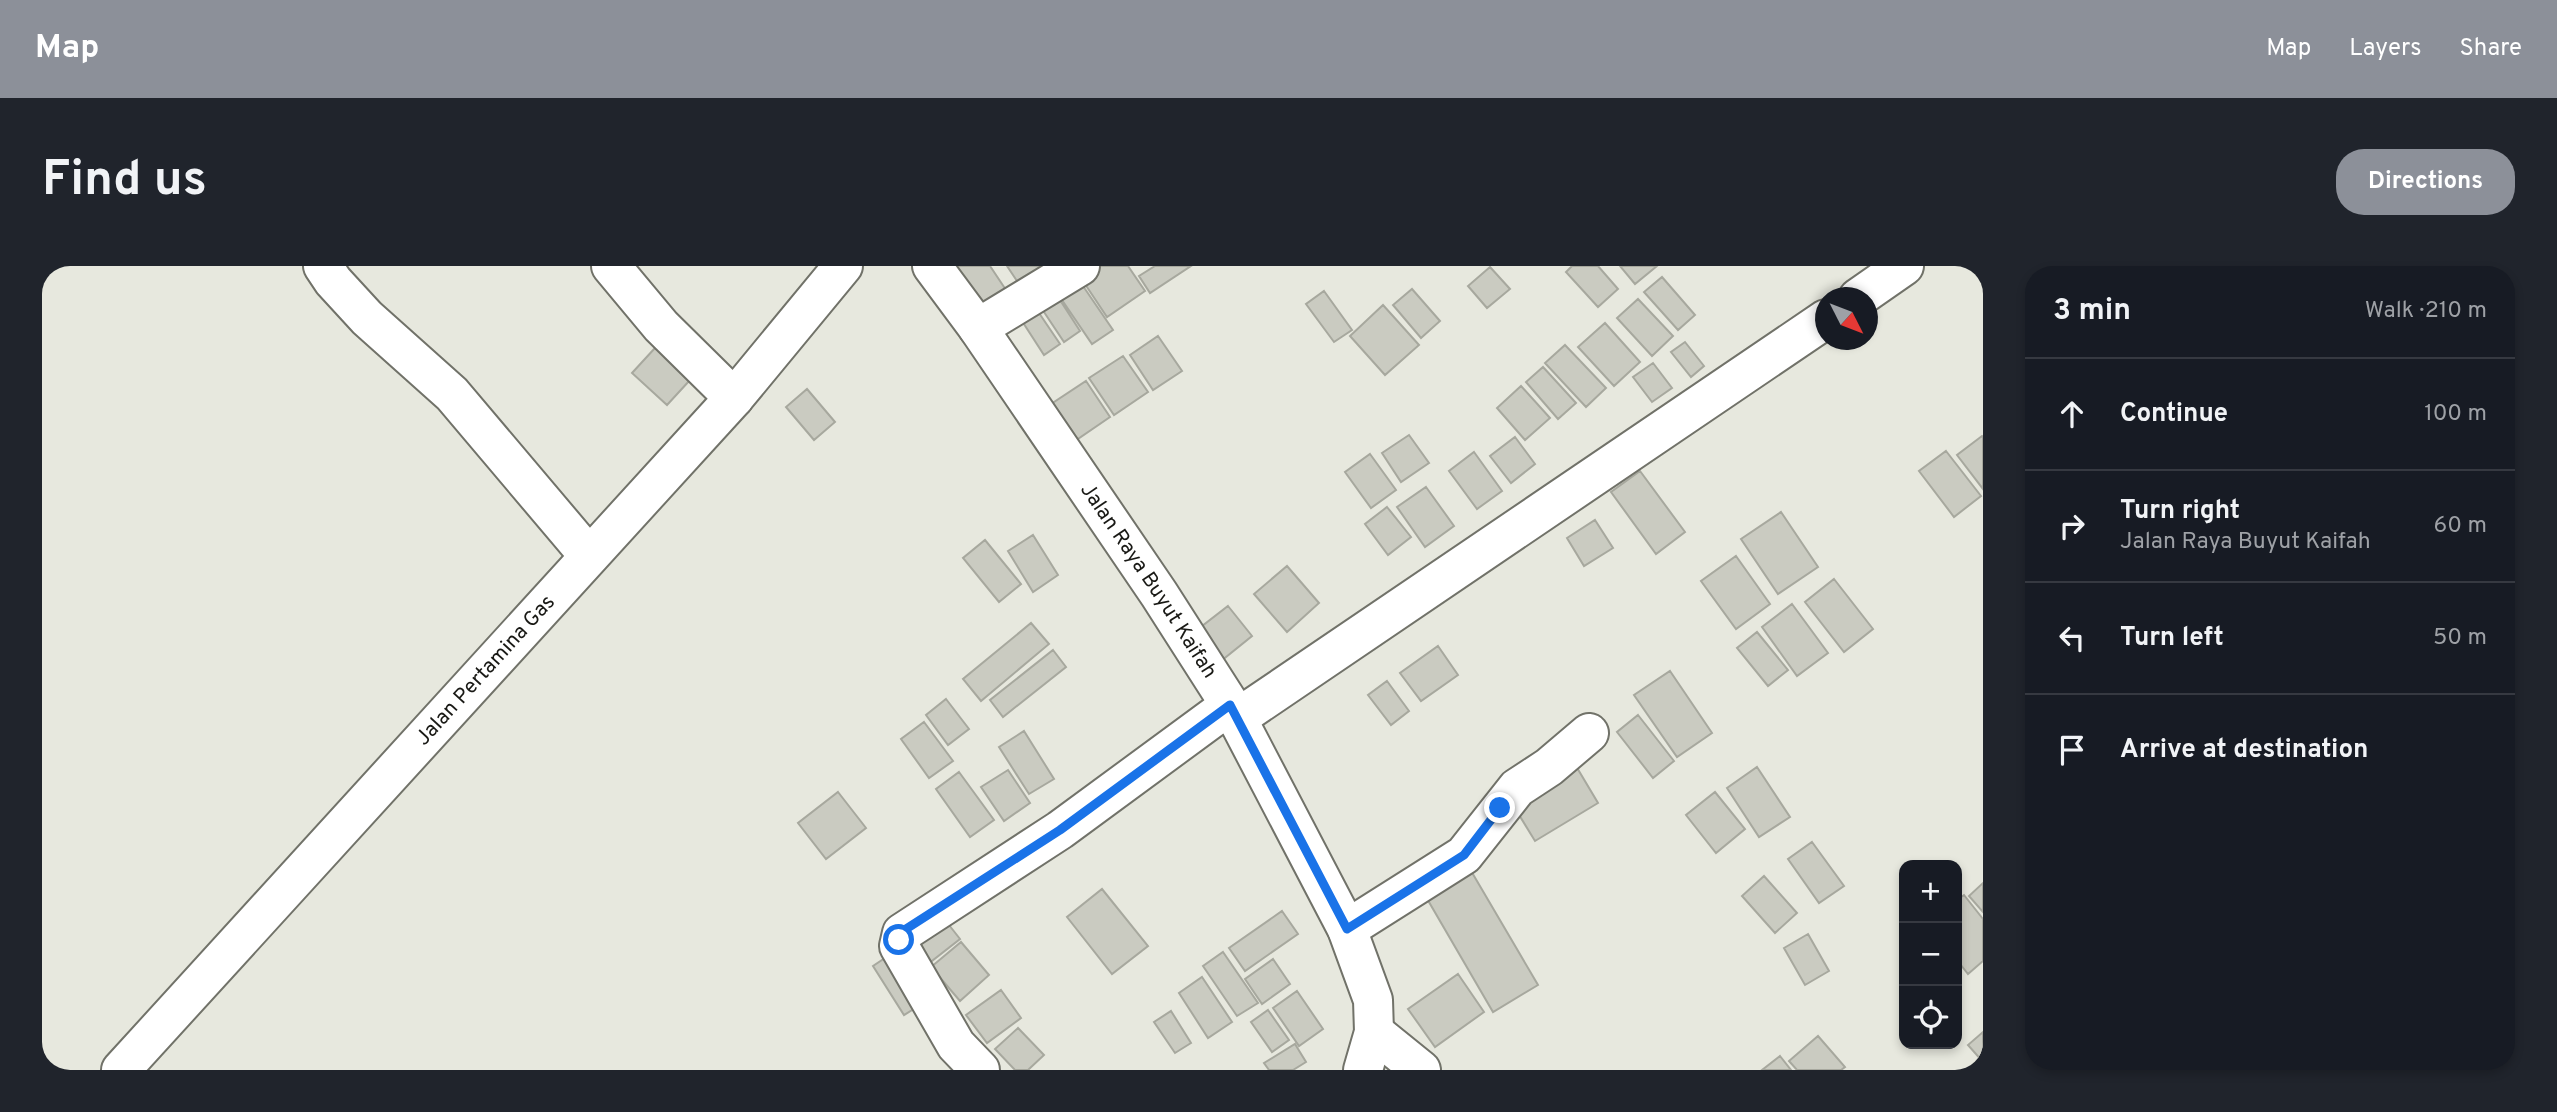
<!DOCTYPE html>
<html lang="en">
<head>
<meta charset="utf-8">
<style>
	body { margin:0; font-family:Overpass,sans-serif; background:#20242c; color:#f1f3f6 }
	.controls { position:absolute; right:21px; bottom:21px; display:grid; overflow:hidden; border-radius:14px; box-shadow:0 4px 10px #0003 }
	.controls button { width:63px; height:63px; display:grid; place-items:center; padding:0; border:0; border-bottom:2px solid #363941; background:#171b24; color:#f1f3f6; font:35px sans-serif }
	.compass { position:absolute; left:1773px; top:21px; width:63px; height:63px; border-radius:50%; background:#171b24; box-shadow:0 4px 10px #0003; rotate:132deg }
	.stop { position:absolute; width:21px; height:21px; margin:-16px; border:5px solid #1a73e8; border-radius:50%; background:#fff }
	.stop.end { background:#1a73e8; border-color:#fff; box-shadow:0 2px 7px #0008 }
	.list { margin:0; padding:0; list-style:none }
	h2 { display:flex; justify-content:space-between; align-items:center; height:91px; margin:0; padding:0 28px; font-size:30px }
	h2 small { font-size:23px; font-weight:400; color:#9ea1a6 }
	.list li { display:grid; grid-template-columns:46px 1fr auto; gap:21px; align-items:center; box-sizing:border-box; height:112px; padding:0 28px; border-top:2px solid #363941 }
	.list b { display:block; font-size:26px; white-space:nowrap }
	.list p { margin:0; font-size:23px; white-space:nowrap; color:#9ea1a6 }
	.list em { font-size:23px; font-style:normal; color:#9ea1a6 }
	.icon { flex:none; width:38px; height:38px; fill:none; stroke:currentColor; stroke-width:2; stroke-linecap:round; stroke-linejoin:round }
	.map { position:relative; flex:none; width:1941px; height:804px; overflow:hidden; border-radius:28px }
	header { display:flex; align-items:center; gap:42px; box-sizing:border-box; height:98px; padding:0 35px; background:#8c9099; color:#fff }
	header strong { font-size:33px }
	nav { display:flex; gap:38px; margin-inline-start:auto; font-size:24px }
	.intro { display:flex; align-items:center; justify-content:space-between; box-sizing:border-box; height:168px; padding:0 42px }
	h1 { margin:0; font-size:49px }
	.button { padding:18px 32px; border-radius:28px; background:#8c9099; color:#fff; font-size:24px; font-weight:700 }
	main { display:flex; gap:42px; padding:0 42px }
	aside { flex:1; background:#171b24; border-radius:28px; box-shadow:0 4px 10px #0003 }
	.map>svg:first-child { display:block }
</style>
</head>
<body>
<header>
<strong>Map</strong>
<nav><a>Map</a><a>Layers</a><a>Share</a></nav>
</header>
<div class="intro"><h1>Find us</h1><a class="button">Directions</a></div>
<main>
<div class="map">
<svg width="1941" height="804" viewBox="0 0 1941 804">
	<rect width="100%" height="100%" fill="#e7e8de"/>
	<!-- building -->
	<path fill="#cacbc1" stroke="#a7a89e" stroke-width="2" d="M914 0H948L968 30 940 49Z
		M965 0H1005L977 18Z
		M1050 0H1086L1103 25 1065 51 1037 9Z
		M1113 0H1149L1108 27 1097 10Z
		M1530 0H1556L1576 23 1556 41 1524 6Z
		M1578 0H1615L1593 18Z
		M1448 1 1468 23 1445 42 1426 20Z
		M1620 11 1653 49 1636 64 1602 26Z
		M1041 20 1071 64 1050 78 1020 34Z
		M1370 23 1398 55 1379 72 1351 39Z
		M1282 25 1310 64 1292 76 1264 38Z
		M1016 31 1038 65 1022 76 1000 43Z
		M1596 33 1631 70 1610 90 1575 52Z
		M1341 39 1377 79 1343 109 1308 70Z
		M995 44 1018 78 1002 89 980 55Z
		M1563 57 1598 96 1572 120 1536 81Z
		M1116 70 1140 105 1111 124 1088 89Z
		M1643 76 1662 100 1649 111 1629 86Z
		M1523 79 1564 122 1544 141 1503 97Z
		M613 82 648 114 625 139 590 107Z
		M1081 90 1106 126 1072 149 1047 112Z
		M1611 97 1630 122 1610 136 1591 111Z
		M1501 101 1534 137 1516 153 1484 116Z
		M1044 115 1068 151 1027 179 1003 142Z
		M1479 120 1508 152 1483 174 1455 142Z
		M765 123 793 156 772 174 744 141Z
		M1367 169 1387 197 1359 216 1340 187Z
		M1940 170 1941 171V223L1915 189Z
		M1473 171 1493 198 1469 217 1448 190Z
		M1904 185 1939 230 1912 251 1877 205Z
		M1432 186 1460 225 1435 243 1407 205Z
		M1328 188 1354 224 1329 242 1303 206Z
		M1598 205 1643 266 1614 288 1569 226Z
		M1384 221 1412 260 1383 281 1355 241Z
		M1345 241 1369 271 1346 289 1323 258Z
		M1739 246 1776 301 1736 328 1699 273Z
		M1553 254 1571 282 1542 300 1525 272Z
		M991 269 1016 309 991 326 966 285Z
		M943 274 979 318 957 336 921 292Z
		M1694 290 1728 338 1694 363 1659 315Z
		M1245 300 1277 337 1245 366 1212 328Z
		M1792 313 1831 363 1802 386 1763 336Z
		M1750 338 1786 387 1755 410 1720 361Z
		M1186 340 1210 370 1179 395 1155 364Z
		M989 357 1007 378 939 435 921 413Z
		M1715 366 1746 404 1726 420 1695 382Z
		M1396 380 1416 409 1379 435 1358 407Z
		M1011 384 1024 401 961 451 948 434Z
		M1628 405 1670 467 1635 491 1592 429Z
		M1345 415 1367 445 1349 459 1326 429Z
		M904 433 927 463 906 479 884 449Z
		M1596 449 1632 495 1611 512 1575 466Z
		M882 456 911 495 887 512 859 473Z
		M982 465 1012 513 987 528 957 481Z
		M1531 495 1556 537 1493 575 1468 534Z
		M1715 501 1748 551 1717 571 1685 522Z
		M966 504 988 537 962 555 939 521Z
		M917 506 952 554 928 571 894 523Z
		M796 526 824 562 784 593 756 557Z
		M1673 526 1703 563 1674 587 1644 549Z
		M1770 576 1802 620 1777 637 1746 593Z
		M1425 598 1496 719 1451 746 1380 624Z
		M1722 610 1755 647 1733 667 1700 630Z
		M1941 617V646L1927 630Z
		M1060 623 1106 680 1070 708 1025 651Z
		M1922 629 1941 653V695L1926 708 1915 694V634Z
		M896 645 918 673 886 698 864 670Z
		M1240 645 1256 668 1203 705 1187 682Z
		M1766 668 1787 705 1763 719 1742 682Z
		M919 676 947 709 918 735 889 701Z
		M855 684 886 734 862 749 831 700Z
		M1181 686 1216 737 1195 750 1161 700Z
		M1231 693 1248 718 1220 738 1203 713Z
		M1416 708 1442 746 1393 781 1366 743Z
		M1160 711 1190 756 1166 772 1137 727Z
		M959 724 979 752 945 777 924 749Z
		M1255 725 1281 763 1257 780 1231 742Z
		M1226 744 1247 774 1230 786 1209 756Z
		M1129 745 1149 777 1133 787 1112 756Z
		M976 762 1002 789 986 804H973L953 783Z
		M1941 766V796L1926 779Z
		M1776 770 1803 801 1799 804H1755L1747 795Z
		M1253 778 1264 796 1251 804H1227L1222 797Z
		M1738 790 1749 804H1720Z"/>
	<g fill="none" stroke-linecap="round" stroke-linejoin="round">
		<defs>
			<g id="minor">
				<path d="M281 0 291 15 325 52 410 128 547 290"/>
				<path d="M569 0 619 60 692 132"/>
				<path id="s1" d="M890 0 936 62 1117 328 1188 439 1305 663 1331 734 1332 766 1321 804"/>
				<path d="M1816 32 1862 0"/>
				<path d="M936 62 1038 0"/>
				<path d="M1194 453 1784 53"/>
				<path d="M1305 663 1422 589 1475 522 1507 501 1547 467"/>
				<path d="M1332 766 1379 804"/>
				<path id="s2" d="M79 804 692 132 801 0"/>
				<path d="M938 804 914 779 857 680 860 667 1018 564 1188 439"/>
			</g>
		</defs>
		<!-- minor casing -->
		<use href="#minor" stroke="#717269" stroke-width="42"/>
		<!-- minor -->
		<use href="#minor" stroke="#fff" stroke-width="38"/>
	</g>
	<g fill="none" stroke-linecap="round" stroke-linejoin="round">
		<!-- route -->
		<path stroke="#1a73e8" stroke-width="9" d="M857 674 864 663 1018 564 1188 439 1305 663 1422 589 1458 542"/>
	</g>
	<g text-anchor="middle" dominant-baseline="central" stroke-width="6" stroke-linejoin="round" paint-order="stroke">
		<!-- street labels -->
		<g font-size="21" fill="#191915" stroke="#f5f5eb">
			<text stroke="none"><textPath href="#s1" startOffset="382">Jalan Raya Buyut Kaifah</textPath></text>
			<text stroke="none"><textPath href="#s2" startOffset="541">Jalan Pertamina Gas</textPath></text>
		</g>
	</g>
</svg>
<div class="controls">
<button>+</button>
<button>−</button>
<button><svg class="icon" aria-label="locate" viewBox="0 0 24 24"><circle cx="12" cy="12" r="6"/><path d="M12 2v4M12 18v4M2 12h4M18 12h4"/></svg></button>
</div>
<svg class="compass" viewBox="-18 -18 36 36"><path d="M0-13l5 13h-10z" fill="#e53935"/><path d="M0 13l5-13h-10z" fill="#9ea1a6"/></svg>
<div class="stop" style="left:857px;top:674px"></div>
<div class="stop end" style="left:1458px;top:542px"></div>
</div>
<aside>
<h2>3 min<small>Walk · 210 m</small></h2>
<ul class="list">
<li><svg class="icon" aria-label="ahead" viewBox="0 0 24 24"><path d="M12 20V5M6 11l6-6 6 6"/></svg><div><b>Continue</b></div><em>100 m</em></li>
<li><svg class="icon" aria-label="right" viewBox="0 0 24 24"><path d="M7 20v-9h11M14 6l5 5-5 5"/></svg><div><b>Turn right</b><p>Jalan Raya Buyut Kaifah</p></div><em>60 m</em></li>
<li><svg class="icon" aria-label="left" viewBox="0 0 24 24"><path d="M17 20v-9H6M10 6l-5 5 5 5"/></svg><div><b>Turn left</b></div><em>50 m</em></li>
<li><svg class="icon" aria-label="arrive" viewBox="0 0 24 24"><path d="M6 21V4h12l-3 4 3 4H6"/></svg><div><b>Arrive at destination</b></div></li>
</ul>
</aside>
</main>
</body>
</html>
